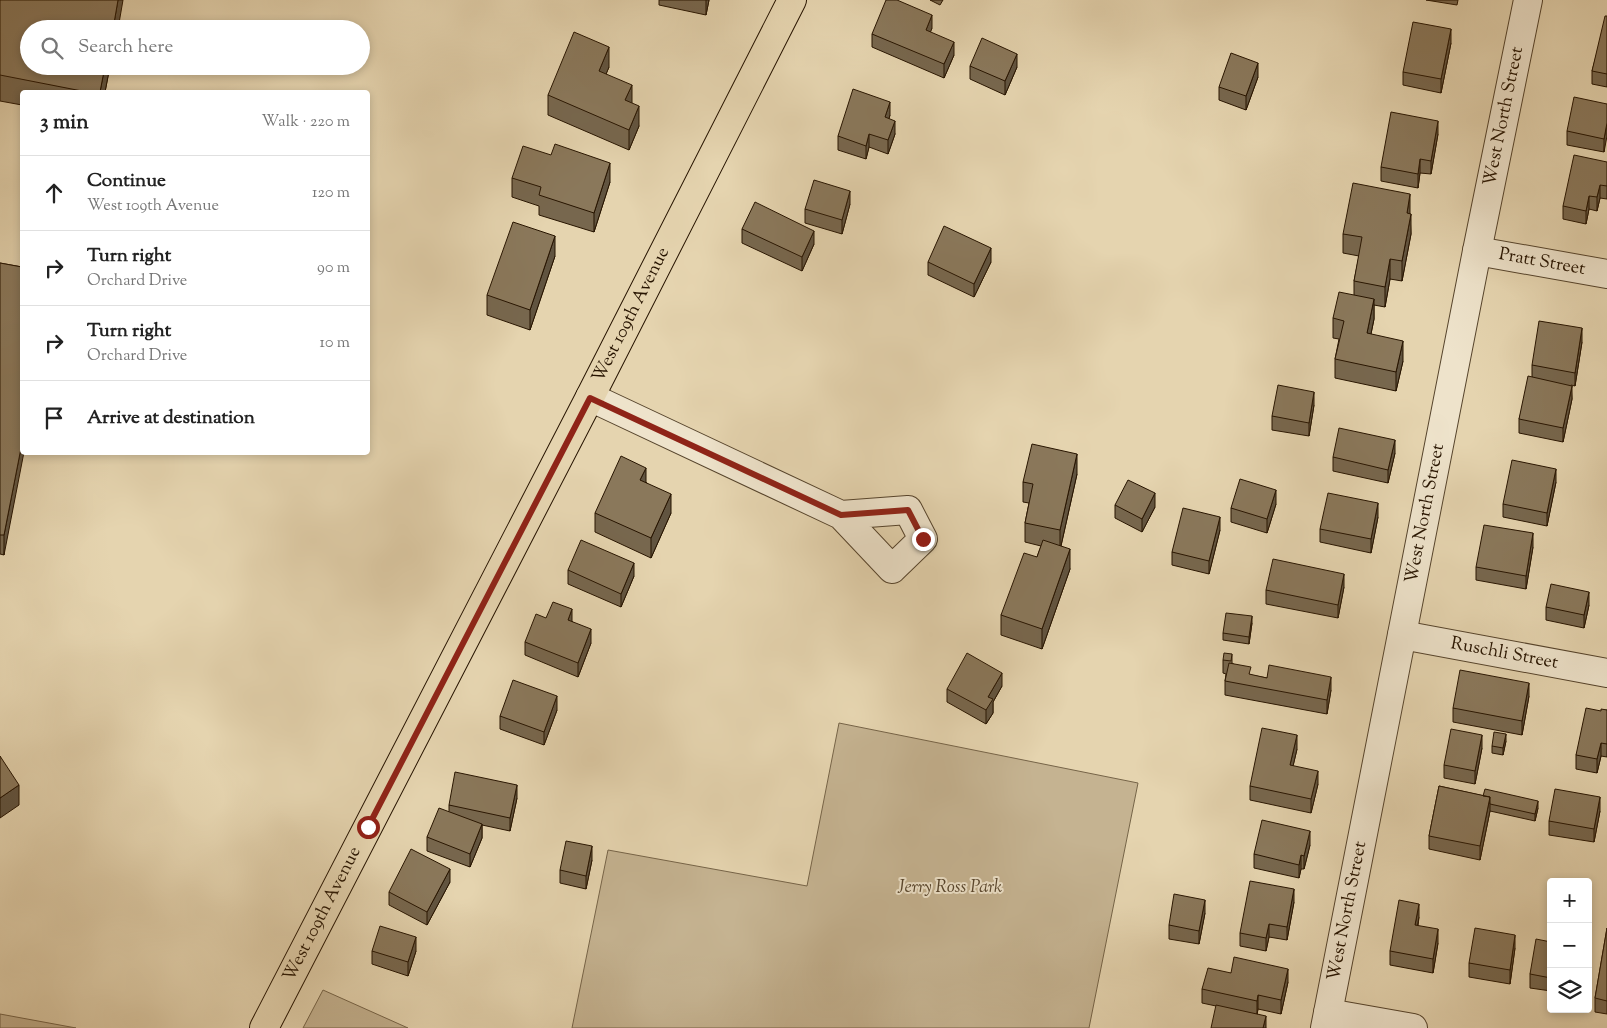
<!DOCTYPE html>
<html lang="en">
<head>
<meta charset="utf-8">
<style>
	body { margin:0; font-family:"Sorts Mill Goudy",serif; background:#f2f2f2; color:#222 }
	.controls { position:absolute; right:15px; bottom:15px; display:grid; overflow:hidden; border-radius:5px; box-shadow:0 2px 8px #0003 }
	.controls button { width:45px; height:45px; display:grid; place-items:center; padding:0; border:0; border-bottom:1px solid #e0e0e0; background:#fff; color:#222; font:25px sans-serif }
	.stop { position:absolute; width:15px; height:15px; margin:-11px; border:4px solid #8f2418; border-radius:50%; background:#fff }
	.stop.end { background:#8f2418; border-color:#fff; box-shadow:0 1px 5px #0008 }
	.list { margin:0; padding:0; list-style:none }
	h2 { display:flex; justify-content:space-between; align-items:center; height:65px; margin:0; padding:0 20px; font-size:21px }
	h2 small { font-size:16px; font-weight:400; color:#767676 }
	.list li { display:grid; grid-template-columns:32px 1fr auto; gap:15px; align-items:center; box-sizing:border-box; height:75px; padding:0 20px; border-top:1px solid #e0e0e0 }
	.list b { display:block; font-size:19px; white-space:nowrap }
	.list p { margin:0; font-size:16px; white-space:nowrap; color:#767676 }
	.list em { font-size:16px; font-style:normal; color:#767676 }
	.icon { flex:none; width:28px; height:28px; fill:none; stroke:currentColor; stroke-width:2; stroke-linecap:round; stroke-linejoin:round }
	.map { position:relative; flex:none; width:1607px; height:1028px; overflow:hidden }
	.search { position:absolute; background:#fff; box-shadow:0 2px 8px #0003; left:20px; top:20px; width:350px; height:55px; display:flex; align-items:center; gap:12px; box-sizing:border-box; padding:0 18px; border-radius:28px; color:#767676; font-size:19px }
	.panel { position:absolute; background:#fff; box-shadow:0 2px 8px #0003; left:20px; top:90px; width:350px; height:365px; border-radius:5px }
	.map>svg:first-child { display:block }
</style>
</head>
<body>
<div class="map">
<svg width="1607" height="1028" viewBox="0 0 1607 1028">
	<rect width="100%" height="100%" fill="#e5d4af"/>
	<filter id="stains"><feTurbulence type="fractalNoise" baseFrequency=".004" numOctaves="4"/><feColorMatrix values="0 0 0 0 .2 0 0 0 0 .09 0 0 0 0 .02 0 0 0 .5 -.17"/></filter>
	<radialGradient id="worn" r=".72"><stop offset=".6" stop-color="#630" stop-opacity="0"/><stop offset="1" stop-color="#630" stop-opacity=".3"/></radialGradient>
	<!-- green -->
	<path fill="#c5b391" stroke="#766448" d="M839 723 1138 783 1089 1028H572L608 850 807 886Z
		M323 990 408 1028H303Z
		M0 1014 76 1028H0Z"/>
	<g fill="none" stroke-linecap="round" stroke-linejoin="round">
		<defs>
			<g id="minor">
				<path id="s1" d="M1477 251 1607 274"/>
				<path d="M590 397 841 515 892 569 923 539 908 510 841 515"/>
				<path id="s2" d="M1402 635 1607 673"/>
				<path d="M1328 1013 1413 1028"/>
				<path id="s3" d="M1325 1028 1477 251 1528 0"/>
			</g>
			<g id="major">
				<path id="s4" d="M264 1028 590 397 792 0"/>
			</g>
		</defs>
		<!-- minor casing -->
		<use href="#minor" stroke="#56442c" stroke-width="30"/>
		<!-- major casing -->
		<use href="#major" stroke="#271400" stroke-width="30"/>
		<!-- minor -->
		<use href="#minor" stroke="#eee3cb" stroke-width="28"/>
		<!-- major -->
		<use href="#major" stroke="#e5d4af" stroke-width="28"/>
	</g>
	<!-- wall -->
	<path fill="#77674e" stroke="#271400" d="M0 0 29 66H110L105 92H22V105L0 101Z
		M659 0H709L706 15 659 5Z
		M930 0H943L940 5Z
		M1426 0H1458L1457 5Z
		M1607 16V87L1592 84V71Z
		M932 28 930 32 954 55 944 78 872 47V34Z
		M1451 43 1441 93 1403 85V72Z
		M970 66 1017 67 1005 95 970 79Z
		M609 67 606 74 639 126 629 150 548 115V95Z
		M1258 77 1246 110 1219 100V87Z
		M1607 104 1604 152 1567 145V131Z
		M890 115 889 119 895 134 888 154 869 147 866 159 838 150V136Z
		M1438 134 1431 174 1420 173 1418 188 1381 181V167Z
		M1607 162V199L1600 198 1597 211 1589 209 1586 224 1563 219V206Z
		M512 178 610 182 594 232 539 215V206L512 197Z
		M850 204 842 234 805 223V209Z
		M1410 214 1411 234 1402 281 1390 279 1385 307 1374 305V319L1371 334 1403 361 1396 391 1335 378V359L1339 339 1333 338V318L1354 295V281L1359 256 1343 253V234Z
		M742 229 814 244 802 271 742 243Z
		M555 256 530 330 487 315V295Z
		M928 262H991L974 297 928 275Z
		M0 263 22 267 4 555 0 554Z
		M1582 342 1575 386 1571 385 1572 399 1563 442 1519 433V419L1532 377V365Z
		M1314 405 1309 436 1272 430V416Z
		M1395 453 1388 483 1333 471V457Z
		M1077 474 1061 546 1070 569 1042 649 1001 635V615L1037 557 1041 546 1025 542V523L1029 503 1023 502V482Z
		M646 482 671 513 651 558 595 532V513Z
		M1556 482 1547 526 1503 517V504Z
		M1276 504 1267 533 1231 522V508Z
		M1115 505 1155 507 1142 532 1115 518Z
		M1378 517 1371 553 1320 542V529Z
		M1220 530 1209 574 1172 565V552Z
		M1533 547 1526 589 1476 580V567Z
		M568 570 634 576 621 607 568 584Z
		M1344 587 1338 618 1266 604V590Z
		M1589 605 1584 628 1546 620V607Z
		M546 618 572 621 591 643 578 677 525 655V642Z
		M1252 623 1249 644 1223 640V633Z
		M1232 654V663L1251 675 1331 690 1327 714 1225 695V681L1226 674 1223 673V660Z
		M1002 686 993 702V713L986 724 947 702V689Z
		M1529 696 1522 735 1453 722V708Z
		M557 710 544 745 500 729V716Z
		M1607 710V757L1601 756 1597 773 1576 769V755L1601 711Z
		M1506 741 1503 755 1492 753V746Z
		M1482 748 1475 784 1444 778V765Z
		M1297 749 1293 766 1318 784 1311 813 1250 800V786Z
		M1439 786 1538 808 1535 821 1490 811 1480 860 1429 849V836Z
		M517 798 510 831 482 825V838L470 867 427 851V837L449 811V805Z
		M1600 811 1594 842 1549 835V821Z
		M1310 845 1304 869H1301L1299 878 1254 868V854Z
		M592 860 586 889 560 883V870Z
		M450 882 427 925 389 905V892Z
		M1294 902 1287 940 1269 937 1266 951 1240 946V933Z
		M1205 913 1199 944 1169 939V925Z
		M1419 917 1418 926 1438 943 1433 973 1390 965V951Z
		M1607 928V1014L1595 1012V998Z
		M1551 942V991L1530 988V974Z
		M1515 948 1510 984 1469 977V963Z
		M372 951H416L408 976 372 964Z
		M1231 973 1288 982 1281 1014 1258 1009 1257 1014 1266 1028 1216 1006 1202 1003V989Z"/>
	<!-- shaded-wall -->
	<path fill="#615440" stroke="#271400" d="M118 0H123L118 29H113Z
		M706 0H709L706 15Z
		M932 15V28L926 44V30Z
		M1451 29V43L1441 93V79Z
		M954 42V55L944 78V64Z
		M609 47V67L599 91V71Z
		M1017 54V67L1005 95V81Z
		M1258 63V77L1246 110V96Z
		M105 66H110L105 92H100Z
		M632 85V105L625 100Z
		M890 102V115L885 131V117Z
		M639 106V126L629 150V130Z
		M895 121V134L888 154V140Z
		M1438 121V134L1431 174V161Z
		M1607 123V136L1604 152V139Z
		M869 134V147L866 159V146Z
		M1420 159V173L1418 188V174Z
		M610 163V182L594 232V213Z
		M1600 185V198L1597 211V197Z
		M850 191V204L842 234V220Z
		M1410 194V214L1407 213Z
		M1589 196V209L1586 224V211Z
		M1411 214V234L1402 281V261Z
		M814 231V244L802 271V257Z
		M555 236V256L530 330V310Z
		M991 248V262L974 297V284Z
		M1390 259V279L1385 307V287Z
		M1374 299V319L1367 353V333Z
		M1582 328V342L1575 386V373Z
		M1403 341V361L1396 391V372Z
		M1572 386V399L1563 442V428Z
		M1314 392V405L1309 436V423Z
		M1395 440V453L1388 483V470Z
		M22 443V452H24L4 555V535Z
		M1077 454V474L1060 550V530Z
		M646 468V487L640 480Z
		M1556 469V482L1547 526V513Z
		M1276 490V504L1267 533V519Z
		M1155 493V507L1142 532V519Z
		M671 494V513L651 558V538Z
		M1378 503V517L1371 553V539Z
		M1220 517V530L1209 574V561Z
		M1533 533V547L1526 589V576Z
		M1070 549V569L1042 649V629Z
		M634 563V576L621 607V594Z
		M1344 574V587L1338 618V605Z
		M1589 592V605L1584 628V615Z
		M572 609V623L568 620Z
		M1252 616V623L1249 644V637Z
		M591 629V643L578 677V663Z
		M1002 673V686L993 702V713L986 724V710L988 697Z
		M1331 677V690L1327 714V700Z
		M1529 683V696L1522 735V721Z
		M557 696V710L544 745V732Z
		M1506 734V741L1503 755V748Z
		M1297 735V749L1290 779V765Z
		M1482 735V748L1475 784V771Z
		M1601 743V756L1597 773V759Z
		M1318 771V784L1311 813V799Z
		M19 785V805L0 818V798Z
		M517 785V798L510 831V818Z
		M1490 797V811L1480 860V846Z
		M1600 797V811L1594 842V829Z
		M1538 801V808L1535 821V814Z
		M482 824V838L470 867V854Z
		M1310 831V845L1304 869V856Z
		M592 846V860L586 889V876Z
		M1301 855V869L1299 878V865Z
		M450 869V882L427 925V912Z
		M1294 889V902L1287 940V927Z
		M1205 900V913L1199 944V931Z
		M1419 904V917L1415 939V925Z
		M1269 924V937L1266 951V938Z
		M1438 929V943L1433 973V959Z
		M1515 935V948L1510 984V970Z
		M416 937V951L408 976V962Z
		M1288 969V982L1281 1014V1000Z
		M1258 995V1009L1257 1015V1001Z
		M1266 1016V1028H1263Z"/>
	<!-- building -->
	<path fill="#8a785b" stroke="#271400" d="M0 0H118L113 29H29V66H105L100 92H87L0 75Z
		M886 0H897L932 15 926 30 954 42 944 64 872 34Z
		M1605 16H1607V74L1592 71Z
		M1413 22 1451 29 1441 79 1403 72Z
		M574 32 609 47 599 71 632 85 625 100 639 106 629 130 548 95Z
		M982 38 1017 54 1005 81 970 66Z
		M1231 53 1258 63 1246 96 1219 87Z
		M853 89 890 102 885 117 895 121 888 140 869 134 866 146 838 136Z
		M1574 97 1607 104V123L1604 139 1567 131Z
		M1391 112 1438 121 1431 161 1420 159 1418 174 1381 167Z
		M555 144 610 163 594 213 539 195 541 187 512 178 523 146 551 155Z
		M1574 155 1607 162V186L1600 185 1597 197 1589 196 1586 211 1563 206Z
		M814 180 850 191 842 220 805 209Z
		M1353 183 1410 194 1407 213 1411 214 1402 261 1390 259 1385 287 1354 281 1362 237 1343 234Z
		M755 202 814 231 802 257 742 229Z
		M513 222 555 236 530 310 487 295Z
		M944 226 991 248 974 284 928 262Z
		M0 263 22 267V443L4 535H0Z
		M1339 292 1374 299 1367 333 1403 341 1396 372 1335 359 1344 321 1333 318Z
		M1539 321 1582 328 1575 373 1532 365Z
		M1528 376 1572 386 1563 428 1519 419Z
		M1278 385 1314 392 1309 423 1272 416Z
		M1339 428 1395 440 1388 470 1333 457Z
		M1032 444 1077 454 1060 530 1025 523 1033 484 1023 482Z
		M621 456 646 468 640 480 671 494 651 538 595 513Z
		M1512 460 1556 469 1547 513 1503 504Z
		M1240 479 1276 490 1267 519 1231 508Z
		M1128 480 1155 493 1142 519 1115 505Z
		M1328 493 1378 503 1371 539 1320 529Z
		M1183 508 1220 517 1209 561 1172 552Z
		M1484 525 1533 533 1526 576 1476 567Z
		M581 540 634 563 621 594 568 570Z
		M1043 540 1070 549 1042 629 1001 615 1024 553 1037 557Z
		M1273 559 1344 574 1338 605 1266 590Z
		M1551 584 1589 592 1584 615 1546 607Z
		M553 602 572 609 568 620 591 629 578 663 525 642 536 614 546 618Z
		M1226 613 1252 616 1249 637 1223 633Z
		M967 653 1002 673 988 697 993 699 986 710 947 689Z
		M1224 653 1232 654 1231 661 1223 660Z
		M1229 663 1251 667 1249 674 1267 678 1269 665 1331 677 1327 700 1225 681Z
		M1460 670 1529 683 1522 721 1453 708Z
		M513 680 557 696 544 732 500 716Z
		M1586 708 1601 711V709L1607 710V744L1601 743 1597 759 1576 755Z
		M1262 728 1297 735 1290 765 1318 771 1311 799 1250 786Z
		M1451 729 1482 735 1475 771 1444 765Z
		M1494 732 1506 734 1503 748 1492 746Z
		M0 756 19 785 0 798Z
		M455 772 517 785 510 818 449 805Z
		M1439 786 1490 797 1480 846 1429 836Z
		M1485 789 1538 801 1535 814 1490 804V797L1483 796Z
		M1555 789 1600 797 1594 829 1549 821Z
		M439 808 482 824 470 854 427 837Z
		M1262 820 1310 831 1304 856 1301 855 1299 865 1254 854Z
		M566 841 592 846 586 876 560 870Z
		M411 849 450 869 427 912 389 892Z
		M1250 881 1294 889 1287 927 1269 924 1266 938 1240 933Z
		M1174 894 1205 900 1199 931 1169 925Z
		M1399 900 1419 904 1415 925 1438 929 1433 959 1390 951Z
		M380 926 416 937 408 962 372 951Z
		M1475 928 1515 935 1510 970 1469 963Z
		M1607 928V1001L1595 998Z
		M1536 939 1551 942V978L1530 974Z
		M1234 957 1288 969 1281 1000 1258 995 1257 1001 1202 989 1208 968 1231 973Z
		M1216 1005 1266 1016 1263 1028H1211Z"/>
	<g fill="none" stroke-linecap="round" stroke-linejoin="round">
		<!-- route -->
		<path stroke="#8f2418" stroke-width="6" d="M368 827 590 398 841 515 908 510 923 539"/>
	</g>
	<g text-anchor="middle" dominant-baseline="central" stroke-width="4" stroke-linejoin="round" paint-order="stroke">
		<!-- street labels -->
		<g font-size="18" fill="#271400" stroke="#eee3cb">
			<text stroke="none"><textPath href="#s3" startOffset="929">West North Street</textPath></text>
			<text stroke="none"><textPath href="#s1" startOffset="66">Pratt Street</textPath></text>
			<text stroke="none"><textPath href="#s4" startOffset="802">West 109th Avenue</textPath></text>
			<text stroke="none"><textPath href="#s3" startOffset="524">West North Street</textPath></text>
			<text stroke="none"><textPath href="#s2" startOffset="104">Ruschli Street</textPath></text>
			<text stroke="none"><textPath href="#s3" startOffset="119">West North Street</textPath></text>
			<text stroke="none"><textPath href="#s4" startOffset="128">West 109th Avenue</textPath></text>
		</g>
		<!-- park labels -->
		<g font-size="18" font-style="italic" fill="#56442c" stroke="#eee3cb">
			<text x="950" y="888">Jerry Ross Park</text>
		</g>
	</g>
	<rect width="100%" height="100%" filter="url(#stains)"/>
	<rect width="100%" height="100%" fill="url(#worn)"/>
</svg>
<div class="controls">
<button>+</button>
<button>−</button>
<button><svg class="icon" aria-label="layers" viewBox="0 0 24 24"><path d="M12 4l9 5-9 5-9-5zM3 14l9 5 9-5"/></svg></button>
</div>
<div class="stop" style="left:368px;top:827px"></div>
<div class="stop end" style="left:923px;top:539px"></div>
<div class="search"><svg class="icon" aria-label="search" viewBox="0 0 24 24"><circle cx="10" cy="10" r="6"/><path d="M15 15l6 6"/></svg>Search here</div>
<section class="panel">
<h2>3 min<small>Walk · 220 m</small></h2>
<ul class="list">
<li><svg class="icon" aria-label="ahead" viewBox="0 0 24 24"><path d="M12 20V5M6 11l6-6 6 6"/></svg><div><b>Continue</b><p>West 109th Avenue</p></div><em>120 m</em></li>
<li><svg class="icon" aria-label="right" viewBox="0 0 24 24"><path d="M7 20v-9h11M14 6l5 5-5 5"/></svg><div><b>Turn right</b><p>Orchard Drive</p></div><em>90 m</em></li>
<li><svg class="icon" aria-label="right" viewBox="0 0 24 24"><path d="M7 20v-9h11M14 6l5 5-5 5"/></svg><div><b>Turn right</b><p>Orchard Drive</p></div><em>10 m</em></li>
<li><svg class="icon" aria-label="arrive" viewBox="0 0 24 24"><path d="M6 21V4h12l-3 4 3 4H6"/></svg><div><b>Arrive at destination</b></div></li>
</ul>
</section>
</div>
</body>
</html>
